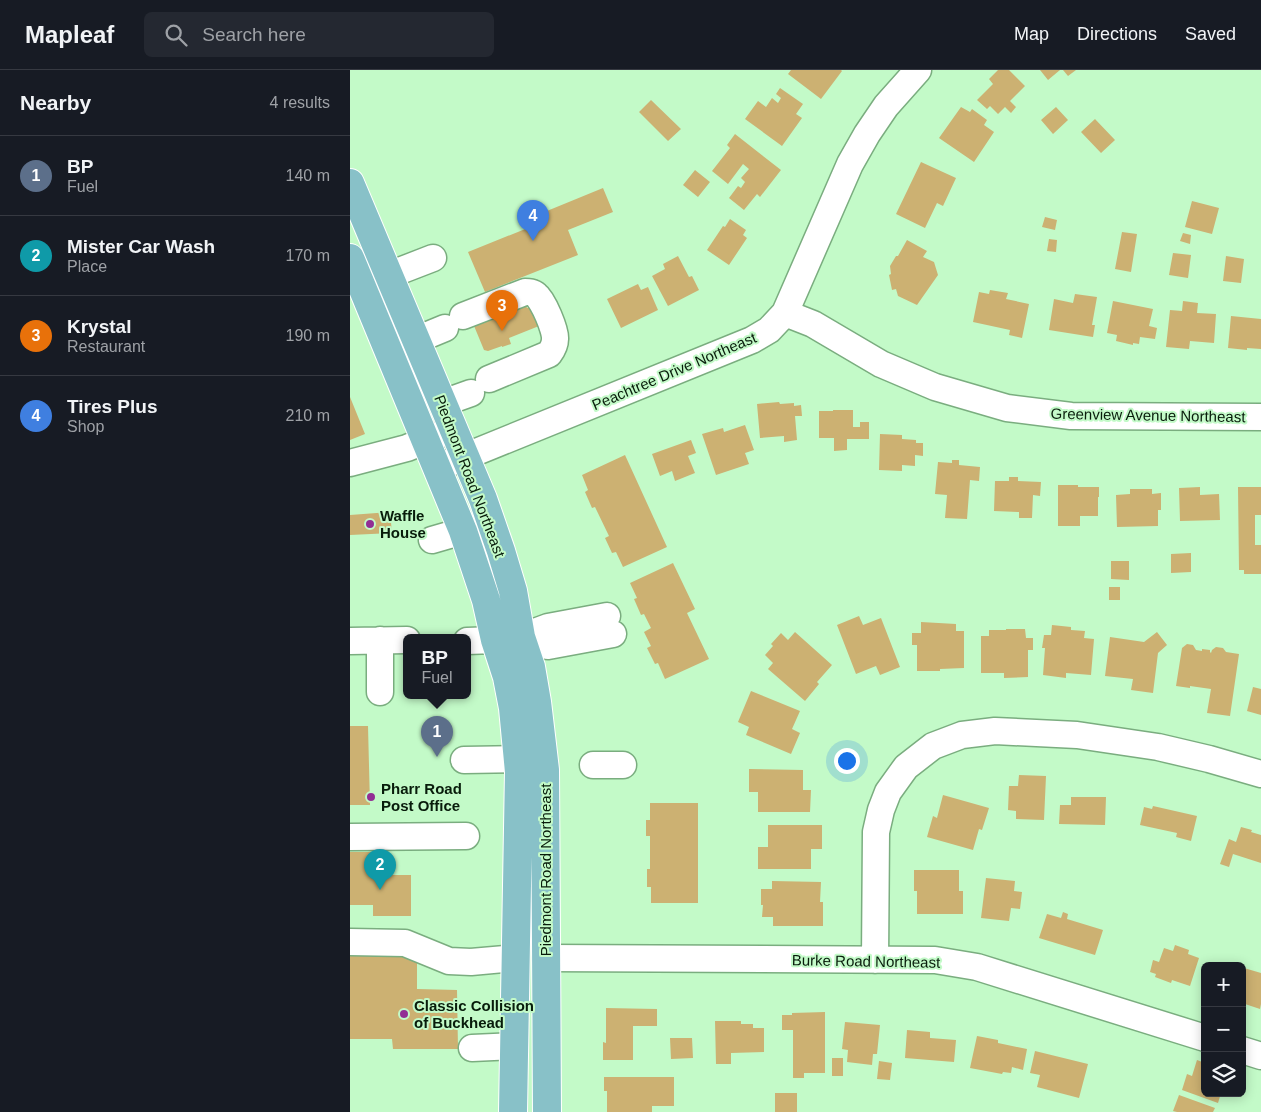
<!DOCTYPE html>
<html lang="en">
<head>
<meta charset="utf-8">
<style>
	body { margin:0; font-family:Helvetica,sans-serif; background:#242831; color:#f1f3f6 }
	.controls { position:absolute; right:15px; bottom:15px; display:grid; overflow:hidden; border-radius:8px; box-shadow:0 2px 12px #0003 }
	.controls button { width:45px; height:45px; display:grid; place-items:center; padding:0; border:0; border-bottom:1px solid #363941; background:#171b24; color:#f1f3f6; font:25px sans-serif }
	.you { position:absolute; left:496px; top:690px; width:18px; height:18px; margin:-12px; border:4px solid #fff; border-radius:50%; background:#1a73e8; box-shadow:0 0 0 8px #1a73e833 }
	.badge { display:grid; place-items:center; width:32px; height:32px; border-radius:50%; background:#db2777; color:#fff; font-size:16px; font-weight:700 }
	.pin { position:absolute; translate:-50% -41px; filter:drop-shadow(0 1px 2px #0008) }
	.pin::after { content:''; position:absolute; top:26px; width:18px; height:15px; background:inherit; clip-path:polygon(0 0,100% 0,50% 100%) }
	.popup { position:absolute; left:53px; top:564px; width:68px; height:65px; box-sizing:border-box; display:grid; place-content:center; border-radius:8px; background:#171b24; filter:drop-shadow(0 1px 4px #0005); font-size:16px; white-space:nowrap; color:#9ea1a6 }
	.popup b { font-size:19px; color:#f1f3f6 }
	.popup::after { content:''; position:absolute; left:50%; top:100%; margin-left:-10px; border:10px solid transparent; border-top-color:#171b24 }
	.list { margin:0; padding:0; list-style:none }
	h2 { display:flex; justify-content:space-between; align-items:center; height:65px; margin:0; padding:0 20px; font-size:21px }
	h2 small { font-size:16px; font-weight:400; color:#9ea1a6 }
	.list li { display:grid; grid-template-columns:32px 1fr auto; gap:15px; align-items:center; box-sizing:border-box; height:80px; padding:0 20px; border-top:1px solid #363941 }
	.list b { display:block; font-size:19px; white-space:nowrap }
	.list p { margin:0; font-size:16px; white-space:nowrap; color:#9ea1a6 }
	.list em { font-size:16px; font-style:normal; color:#9ea1a6 }
	.icon { flex:none; width:28px; height:28px; fill:none; stroke:currentColor; stroke-width:2; stroke-linecap:round; stroke-linejoin:round }
	.map { position:relative; flex:none; width:911px; height:1042px; overflow:hidden }
	header { display:flex; align-items:center; gap:30px; box-sizing:border-box; height:70px; padding:0 25px; background:#171b24; border-bottom:1px solid #363941 }
	header strong { font-size:24px }
	nav { display:flex; gap:28px; margin-inline-start:auto; font-size:18px }
	.search { width:350px; height:45px; background:#242831; display:flex; align-items:center; gap:12px; box-sizing:border-box; padding:0 18px; border-radius:8px; color:#9ea1a6; font-size:19px }
	main { display:flex }
	aside { flex:1; background:#171b24 }
	.map>svg:first-child { display:block }
</style>
</head>
<body>
<header>
<strong>Mapleaf</strong>
<div class="search"><svg class="icon" aria-label="search" viewBox="0 0 24 24"><circle cx="10" cy="10" r="6"/><path d="M15 15l6 6"/></svg>Search here</div>
<nav><a>Map</a><a>Directions</a><a>Saved</a></nav>
</header>
<main>
<aside>
<h2>Nearby<small>4 results</small></h2>
<ul class="list">
<li><span class="badge" style="background:#5c6f8a">1</span><div><b>BP</b><p>Fuel</p></div><em>140 m</em></li>
<li><span class="badge" style="background:#0f9aa8">2</span><div><b>Mister Car Wash</b><p>Place</p></div><em>170 m</em></li>
<li><span class="badge" style="background:#e8710a">3</span><div><b>Krystal</b><p>Restaurant</p></div><em>190 m</em></li>
<li><span class="badge" style="background:#3f7fe0">4</span><div><b>Tires Plus</b><p>Shop</p></div><em>210 m</em></li>
</ul>
</aside>
<div class="map">
<svg width="911" height="1042" viewBox="0 0 911 1042">
	<rect width="100%" height="100%" fill="#c3fac8"/>
	<!-- building -->
	<path fill="#ccb172" d="M441 0H491L492 1 471 29 438 4Z
		M648 0H659L675 16 660 31 666 37 661 43 655 37 648 44 640 36 637 39 627 30 643 14 639 9Z
		M690 0H710L698 10Z
		M713 0H726L718 6Z
		M430 18 453 34 446 44 452 48 432 76 395 49 408 31 416 37 422 28 428 33 431 28 426 24Z
		M301 30 331 59 318 71 289 42Z
		M611 37 620 42 622 39 637 50 634 55 644 62 624 92 589 68Z
		M706 37 718 50 703 64 691 50Z
		M745 49 765 70 751 83 731 62Z
		M385 64 431 100 410 127 407 124 394 140 379 128 388 116 391 118 395 112 391 108 399 99 393 94 378 114 362 101 380 78 377 75Z
		M571 92 606 108 593 136 587 133 575 158 546 144Z
		M345 100 360 112 348 127 333 115Z
		M253 118 263 142 218 160 228 185 135 222 118 182 195 151 192 143Z
		M842 131 869 138 862 164 835 157Z
		M695 147 707 150 705 160 692 157Z
		M380 149 396 160 393 165 397 168 379 195 357 180 373 156 375 157Z
		M772 162 787 164 781 202 765 199Z
		M833 163 841 165 840 174 830 171Z
		M699 169 707 170 706 182 697 181Z
		M557 170 577 181 573 187 584 192 588 205 567 235 548 226 546 219 542 220 539 205 541 204 540 196 546 186H548Z
		M823 183 841 185 838 208 819 205Z
		M328 186 339 207 342 206 349 220 318 236 302 206 315 199 313 194Z
		M876 186 894 189 891 213 873 211Z
		M288 214 291 220 298 217 308 240 271 258 257 229Z
		M640 220 658 223 656 229 679 234 672 268 659 265 660 260 623 252 629 222 639 224Z
		M725 224 747 227 742 255H745L743 267 699 260 704 229 723 233Z
		M763 231 803 239 799 256 807 258 805 269 790 267 789 274 783 273V275L766 271 767 265 757 263Z
		M833 231 848 233 847 243 866 244 864 273 840 271 839 279 816 277 820 240 832 241Z
		M175 232 177 238 186 235 194 254 159 268 161 274 152 277V276L138 281 134 280 122 251Z
		M881 246 911 249V279L897 278V280L878 278Z
		M0 327 15 364 0 370Z
		M429 332 430 334 444 333V336L451 335 452 346H445L447 370 434 372V366L410 368 407 334Z
		M483 340H503V357H510V352H519V369H497V380L484 381V368H469V341H483Z
		M395 355 404 380 395 383 399 394 366 405 352 364 373 358 374 362Z
		M530 364 552 365V369L566 370V373H573V386L565 385V396L552 395V401L529 400Z
		M341 370 346 383 338 386 345 403 325 411 322 401 310 406 302 384Z
		M275 385 317 477 273 497 266 482 262 483 255 468 259 466 245 437 242 438 235 422 238 420 232 405Z
		M602 390H609V395L630 397 629 411 620 410 617 449 595 448 597 425 585 424 588 392 602 393Z
		M659 407H668V411L691 412 690 426 683 425 682 448H669V442L644 441 645 411H659Z
		M708 415H728V417H749V427H748V446H730V456H708Z
		M850 417V425L869 424 870 450 830 451 829 418Z
		M888 417H911V445H905V475H911V504H894V500H889Z
		M780 419H802V424L811 423V440H808V456L767 457 766 425 780 424Z
		M40 442 42 463 0 465V445Z
		M841 483V502L821 503V484Z
		M761 491H779V510L761 509Z
		M323 493 345 539 337 543 359 589 315 609 308 593 305 594 297 578 301 576 294 562 301 558 294 544 291 545 284 529 287 528 280 513Z
		M759 517H770V530H759Z
		M509 546 513 555 531 548 550 597 530 605 526 596 506 604 487 555Z
		M571 552 606 554V561H614V598L590 599V601H567V575H562V563H571Z
		M702 555 721 557V560L735 561 734 568 744 569 741 605 716 603V608L693 605 695 578H692L694 565H701Z
		M656 559H675L676 568H683V580H678V607L654 608V603H631V566H639V560H656Z
		M445 562 482 595 467 612 469 614 455 631 418 599 423 593 415 585 423 576 421 574 431 563 438 570Z
		M807 562 817 575 808 583 803 623 781 620 783 609 755 606 760 567 794 572Z
		M837 574 843 575 846 580 852 581V579L860 580V582L861 583 862 580 866 577 873 578 876 582 889 584 880 646 857 643 861 619 840 616V618L826 616 832 578Z
		M903 617 911 619V645L897 641Z
		M401 621 450 641 442 659 450 663 441 684 396 665 399 657 388 652Z
		M0 656H18L20 735H0Z
		M399 699 453 700V720H461L460 742H408V722H399Z
		M669 705 696 706 694 750 666 749V741L658 740 659 716H668Z
		M593 725 639 738 632 760 629 759 623 780 577 767 583 746 587 748Z
		M721 727H756L755 755 709 754 710 735H721Z
		M300 733H348V833H301V817H297V799H300V766H296V750H300Z
		M803 736 847 746 841 771 826 767 827 763 790 755 794 737 802 739Z
		M418 755H472V779H461V799H408V777H418Z
		M891 757 902 760 901 762 911 765V793L883 784 879 797 870 794 879 769 886 772Z
		M0 782H22L21 805H61V846H23V835H0Z
		M564 800H609V821H613V844H567V821H564Z
		M636 808 665 811 664 821 672 822 670 839 661 838 659 851 631 848Z
		M422 811 471 812 470 832H473V856H423V847H412L413 835H411V819H422Z
		M713 842 718 844 717 849 753 860 745 885 689 868 697 844 711 848Z
		M825 875 839 880 838 884 849 888 840 916 822 910 821 913 805 907 806 904 800 902 803 890 809 892 814 878 823 881Z
		M0 885H67V919L107 920 108 979H43L42 969H0Z
		M894 898 911 903V934L910 939 892 933V902Z
		M256 938 307 939V956H283V990H253V972L256 973Z
		M475 942V1003H454V1008H443V960H432V945H442V943Z
		M365 951H391V954H403V958H414V982L381 983V994H366Z
		M495 952 530 955 527 984H523L522 995 497 992 498 980 492 979Z
		M557 960 580 962V968L606 970 604 992 555 988Z
		M627 966 648 970V973L677 979 673 1000 662 997 661 1003 653 1002 652 1004 620 998Z
		M320 968H342L343 988 321 989Z
		M685 981 738 994 729 1028 687 1017 690 1005 680 1003Z
		M482 988H493V1006H482Z
		M847 990 855 993V1023H871L868 1033 832 1020 837 1004 842 1006Z
		M529 991 542 993 540 1010 527 1009Z
		M254 1007H324V1036H302V1042H257V1021H254Z
		M425 1023H447V1042H425Z
		M829 1025 865 1038 863 1042H827L823 1041Z"/>
	<g fill="none" stroke-linecap="round" stroke-linejoin="round">
		<defs>
			<path id="minor" d="M39 205 83 188
				M435 243 463 254 531 294 585 317 657 338 721 346 911 347
				M113 246 175 222C179 222 183 222 186 225 193 230 206 261 205 269 205 275 202 280 199 284L139 309
				M66 270 95 258
				M93 333 121 323
				M0 393 57 378 103 359
				M87 398 402 270 419 260 435 243 500 94 517 64 536 36 568 0
				M82 470 113 461
				M30 570V622
				M0 571 57 570
				M117 571 145 570 171 567 198 557 257 546
				M196 575 198 576 263 564
				M114 690 167 689
				M243 695H273
				M0 767 116 766
				M0 872 55 873 99 891 121 892 165 888
				M196 888 585 890 627 897 855 968
				M525 890 526 762 531 740 538 722 556 697 583 676 612 665 645 661 727 665 808 677 859 689 911 704
				M122 978 164 976
				M892 980 911 986"/>
			<path id="major" d="M0 113 133 429 151 481 163 521 171 567 181 597 187 632 195 700 197 1042
				M0 188 113 461 136 530 145 570 157 607 163 638 169 702 163 1042"/>
		</defs>
		<!-- minor casing -->
		<use href="#minor" stroke="#7aad7f" stroke-width="29"/>
		<!-- major casing -->
		<use href="#major" stroke="#fff" stroke-width="30"/>
		<!-- minor -->
		<use href="#minor" stroke="#fff" stroke-width="26"/>
		<!-- major -->
		<use href="#major" stroke="#88c1c8" stroke-width="28"/>
	</g>
	<!-- markers -->
	<g fill="#922e94" stroke="#c3fac8" stroke-width="2">
		<circle cx="20" cy="454" r="5"/>
		<circle cx="21" cy="727" r="5"/>
		<circle cx="54" cy="944" r="5"/>
	</g>
	<g text-anchor="middle" dominant-baseline="central" stroke-width="4" stroke-linejoin="round" paint-order="stroke">
		<!-- street labels -->
		<g font-size="15" fill="#081c0b" stroke="#c3fac8">
			<text transform="translate(324 301) rotate(-23)">Peachtree Drive Northeast</text>
			<text transform="translate(798 345) rotate(1)">Greenview Avenue Northeast</text>
			<text transform="translate(120 406) rotate(69)">Piedmont Road Northeast</text>
			<text transform="translate(195 800) rotate(-90)">Piedmont Road Northeast</text>
			<text transform="translate(516 891) rotate(1)">Burke Road Northeast</text>
		</g>
		<!-- poi labels -->
		<g font-size="15" font-weight="bold" fill="#081c0b" stroke="#c3fac8" text-anchor="start">
			<text x="30" y="445">Waffle<tspan x="30" dy="17">House</tspan></text>
			<text x="31" y="718">Pharr Road<tspan x="31" dy="17">Post Office</tspan></text>
			<text x="64" y="935">Classic Collision<tspan x="64" dy="17">of Buckhead</tspan></text>
		</g>
	</g>
</svg>
<div class="controls">
<button>+</button>
<button>−</button>
<button><svg class="icon" aria-label="layers" viewBox="0 0 24 24"><path d="M12 4l9 5-9 5-9-5zM3 14l9 5 9-5"/></svg></button>
</div>
<div class="you"></div>
<div class="pin badge" style="left:87px;top:687px;background:#5c6f8a">1</div>
<div class="popup"><b>BP</b>Fuel</div>
<div class="pin badge" style="left:30px;top:820px;background:#0f9aa8">2</div>
<div class="pin badge" style="left:152px;top:261px;background:#e8710a">3</div>
<div class="pin badge" style="left:183px;top:171px;background:#3f7fe0">4</div>
</div>
</main>
</body>
</html>
